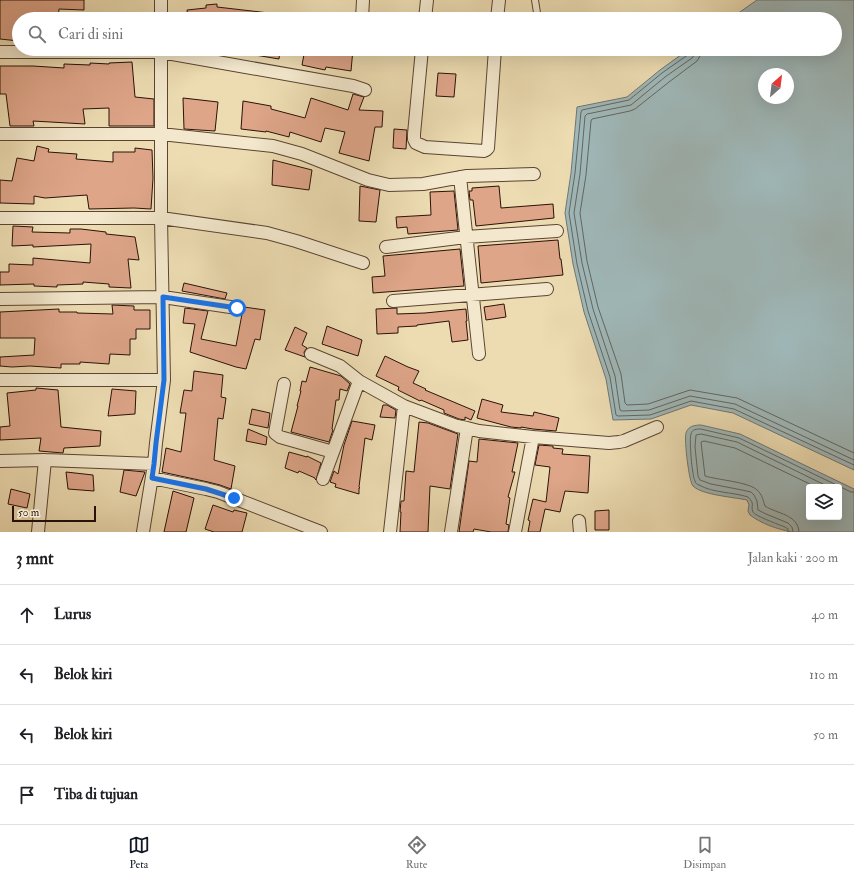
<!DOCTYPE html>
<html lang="id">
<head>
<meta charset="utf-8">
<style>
	body { margin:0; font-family:"IM FELL Double Pica",serif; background:#f6f6f6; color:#202124 }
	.controls { position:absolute; right:12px; bottom:12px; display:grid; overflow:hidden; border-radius:4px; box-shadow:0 4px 16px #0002 }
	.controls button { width:36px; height:36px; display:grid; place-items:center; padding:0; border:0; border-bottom:1px solid #e0e0e0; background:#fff; color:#202124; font:20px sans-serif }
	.compass { position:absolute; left:758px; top:68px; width:36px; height:36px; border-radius:50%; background:#fff; box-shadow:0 4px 16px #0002; rotate:28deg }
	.scale { position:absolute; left:12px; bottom:10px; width:84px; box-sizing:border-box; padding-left:4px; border:2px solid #2a1208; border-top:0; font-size:11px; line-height:14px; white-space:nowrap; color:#2a1208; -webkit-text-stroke:3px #f3e8cd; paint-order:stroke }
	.stop { position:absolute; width:12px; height:12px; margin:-9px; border:3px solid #1a73e8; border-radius:50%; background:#fff }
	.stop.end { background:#1a73e8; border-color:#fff; box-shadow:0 1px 4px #0008 }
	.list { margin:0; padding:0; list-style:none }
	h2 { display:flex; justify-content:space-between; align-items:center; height:52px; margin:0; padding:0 16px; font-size:17px }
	h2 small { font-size:13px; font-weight:400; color:#757577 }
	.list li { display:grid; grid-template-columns:26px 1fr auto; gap:12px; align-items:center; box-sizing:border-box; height:60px; padding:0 16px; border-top:1px solid #e0e0e0 }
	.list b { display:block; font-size:15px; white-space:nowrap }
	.list em { font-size:13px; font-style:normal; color:#757577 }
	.icon { flex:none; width:22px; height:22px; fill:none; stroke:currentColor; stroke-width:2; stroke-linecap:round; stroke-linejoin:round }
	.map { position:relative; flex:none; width:854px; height:532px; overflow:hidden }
	.search { position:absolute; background:#fff; box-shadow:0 4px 16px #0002; left:12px; right:12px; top:12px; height:44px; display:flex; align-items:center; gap:10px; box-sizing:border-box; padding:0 14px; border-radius:22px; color:#757577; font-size:15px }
	.sheet { height:292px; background:#fff }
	nav { display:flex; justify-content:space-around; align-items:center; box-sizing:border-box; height:56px; border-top:1px solid #e0e0e0; background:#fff; font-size:11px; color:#757577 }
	nav a { display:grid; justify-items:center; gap:2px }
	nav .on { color:#111827 }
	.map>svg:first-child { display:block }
</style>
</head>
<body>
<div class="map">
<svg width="854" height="532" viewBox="0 0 854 532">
	<rect width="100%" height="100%" fill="#eddcb2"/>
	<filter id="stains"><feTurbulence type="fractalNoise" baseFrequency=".005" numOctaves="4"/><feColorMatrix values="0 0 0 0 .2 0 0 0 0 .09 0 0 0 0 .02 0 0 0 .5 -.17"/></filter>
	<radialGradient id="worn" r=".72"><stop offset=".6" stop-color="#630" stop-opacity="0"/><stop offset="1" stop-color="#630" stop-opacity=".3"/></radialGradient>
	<!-- water -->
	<path fill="#9fb8b9" stroke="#707672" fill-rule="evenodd" d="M757 0H854V470L733 413 691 405 651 419 613 420 606 379 584 312 573 264 565 213 571 173 577 107 627 97 660 70 689 49H835V19H730ZM764 74H788V98H764Z
		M701 425 740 434 854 489V532H792C777 529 762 524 750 515L748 511 749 505 747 500C733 497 702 495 693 486 689 482 684 440 686 433 688 426 695 425 701 425ZM809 487H839V517H809Z"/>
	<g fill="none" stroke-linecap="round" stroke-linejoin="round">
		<!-- shore -->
		<path stroke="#646560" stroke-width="1" d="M691 49V52L689 54 662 73 629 100 582 110 581 112 575 173 569 213 577 264 588 311 610 377 616 415 618 416 650 415 691 401 734 409 854 465
			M696 49 695 54 692 58 665 77 631 105 587 114 585 116 580 174 574 213 582 263 593 309 615 376 620 410 622 411 649 410 690 396 735 404 854 460
			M702 49 700 56 697 61 669 82 635 109 630 111 592 119 591 121 586 175 580 213 587 261 598 307 621 374 625 403 627 405 648 404 690 390 737 398 854 453
			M788 532V529L785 527C780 525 755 516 753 512 750 505 756 505 748 497 733 492 713 493 699 485 698 485 695 483 695 481 692 476 689 439 691 434 692 429 697 429 701 429L739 438 851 492H854
			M793 532 792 527 788 523 766 514 758 510 757 501 754 495 751 492 742 490 711 484 700 480 698 476 695 447 696 435 701 434 737 442 829 487
			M799 532C798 514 777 514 765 506 763 500 762 494 757 490 749 482 718 480 705 476L701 442 704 441 735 448 816 487"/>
	</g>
	<!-- building -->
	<path fill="#dea589" stroke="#2a1208" d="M0 0H84V10L59 9 58 19H19V41L0 39Z
		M217 4V7L269 13V19H188L187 10 206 8V5Z
		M250 49H280L279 59 249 54Z
		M305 49H353L351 71 326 67 325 70 302 65Z
		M132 62 135 97 154 99V126H109V108L83 109 85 124 33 121 34 126H10L6 94H0V66H33L64 68V64L90 65V63L109 64V63Z
		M438 73 456 74 454 97 436 96Z
		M353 94 364 97 359 110 383 111 382 127H375L369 161 339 153 345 132 325 128 321 142 290 132 289 137 266 131V132L241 129 243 101 271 106V109L305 118 311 98 348 110Z
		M183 98 218 102 215 131 184 129Z
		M394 129 407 130 406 149 393 148Z
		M37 146 49 149 48 152 77 154 76 159 113 162V152H135V148L152 150 153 178 151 209 134 208 89 209 87 195 45 198 34 196V204L0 203V180L12 181 17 158 34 161Z
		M273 160 312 170 309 190 272 185Z
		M360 186 380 190 376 222 359 221Z
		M499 186 501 208 553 204 554 218 476 226 473 200H470L469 191H472V188Z
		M454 191 458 230 408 234 407 227 397 228 396 217 431 215 430 192Z
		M13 226 33 227 32 232 70 233V229H81L106 232V234L135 237 139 260 128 259 131 288 109 287V284L83 282V284L57 285V287L34 286V284L0 285V272H9V264L33 265V258L90 263 91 244 33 247V245L12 246Z
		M558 240 560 259H561L563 275 481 283 478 246Z
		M460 249 464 286 373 293 372 277 385 276 383 256Z
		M184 283 227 293 225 299 182 291Z
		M504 304 506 317 486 320 484 307Z
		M112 305 134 306V310H150V329H136V339H130V355L110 354 109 364 80 362V364H61V368L30 366 12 367 0 366V357L34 355 35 338H0V312L59 309V312H77V313L113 314Z
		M244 307 265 310 260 340 255 339 246 369 236 367 190 352 195 324 183 323 185 308 208 311 201 339 236 346 242 314 244 309Z
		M397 308V314L425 313 466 309 467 321H466L468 340 452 342 449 321 417 325V326L398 327V333L377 334 376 309Z
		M327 326 362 340 358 356 322 344Z
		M295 327 307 333 302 345 307 348 304 352 305 357 285 350Z
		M385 356 408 367 419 371 413 383 426 389 425 390 475 411 471 420 465 417V420L459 419 444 413V410L421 400 420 401 398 390 399 387 376 376Z
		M310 367 341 376 350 384 347 391 340 389 339 400H336L332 429 333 430 329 442 291 432 298 406H297L301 391H300L302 381 306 382Z
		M194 371 223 375 221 397 226 398 223 419 218 418 214 460 235 466 231 489 220 485 208 482 162 472 166 448 181 452 186 413H180L184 390 192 391Z
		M36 388 58 390 61 427 101 431 100 446 64 448 63 453 39 451 41 438 0 440V427L10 426 7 393 36 390Z
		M112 389 136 391 135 414 108 416Z
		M482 399 503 405 501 412 533 416 534 412 559 418 556 431 533 429 521 427V428L511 427 477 418Z
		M383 405H387L396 410 395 418 380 417Z
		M252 409 270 413 268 428 249 424Z
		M352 421 375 425 372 440 365 438 359 487 360 488H359V494L335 487 336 484 330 482 334 471 338 474 344 445Z
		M419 422 428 423 458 434 450 489 430 486 428 532H400L401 512H400L401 501H404L406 471 414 472Z
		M248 429 267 437 266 445 246 441Z
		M479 439 518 443 512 472H515L508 497 510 498 506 524 509 525 508 532H491L474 529 473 532H459L469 461 477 462Z
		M539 445 553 446V448L563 449 562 454 590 456 588 493 565 491 560 512 545 509 540 532H528L530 521 528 520 533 499 546 502 550 467 535 465Z
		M289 452 307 457V456L321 463 316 480 315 479V478L299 471 298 473 285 468Z
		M124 470 145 472 136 496 120 492Z
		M66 472 93 475 94 491 68 489Z
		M11 489 30 494 27 508 8 504Z
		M173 491 194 498 186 532H164Z
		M213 505 233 512 234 510 247 513 242 532H214L205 529Z
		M609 510V530H595V511Z"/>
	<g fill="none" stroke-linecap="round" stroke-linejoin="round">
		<defs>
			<path id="service" d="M535 0 538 19"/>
			<path id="minor" d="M161 19V0
				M362 19 363 0
				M425 19 427 0
				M497 19 499 0
				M422 49 414 134V139L416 143 425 147 484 151 486 150 488 148 495 49
				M0 52H161L353 86 365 90
				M0 134H161L273 146 302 154 368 180 389 185 423 184 467 176 534 174
				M460 177 479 354
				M0 218H161L267 233 296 241 363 263
				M386 247 466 237 557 231
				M0 299 163 297 237 308
				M393 301 547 289
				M311 354 340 366 359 381
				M0 380H164
				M284 384 275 433 276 434 280 437 333 452 359 381 404 406 457 426 467 428 479 431 533 437 609 443 619 442 624 441 657 427
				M0 461 45 460 154 464
				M152 478 206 489 218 492 321 532
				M323 479 333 452
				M579 521 580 532
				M38 532 45 460
				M143 532 154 464 156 443 164 380 161 218V49
				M390 532 404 406
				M451 532 467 428
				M515 532 533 437"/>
		</defs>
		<!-- service casing -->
		<use href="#service" stroke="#5b4432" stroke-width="8"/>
		<!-- minor casing -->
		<use href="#minor" stroke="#5b4432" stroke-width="14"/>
		<!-- service -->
		<use href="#service" stroke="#f3e8cd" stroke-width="6"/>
		<!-- minor -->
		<use href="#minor" stroke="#f3e8cd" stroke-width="12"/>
	</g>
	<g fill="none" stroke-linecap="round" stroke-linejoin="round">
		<!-- route -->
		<path stroke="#1a73e8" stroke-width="5" d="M234 498 206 489 152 478 154 464 156 443 164 380 163 297 237 308"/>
	</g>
	<rect width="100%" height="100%" filter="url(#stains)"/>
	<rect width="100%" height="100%" fill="url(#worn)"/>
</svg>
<div class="controls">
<button><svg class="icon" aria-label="layers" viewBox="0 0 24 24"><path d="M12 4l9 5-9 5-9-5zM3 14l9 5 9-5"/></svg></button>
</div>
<svg class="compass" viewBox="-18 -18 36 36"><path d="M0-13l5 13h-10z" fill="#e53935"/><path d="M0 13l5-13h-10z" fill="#757577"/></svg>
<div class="scale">50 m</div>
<div class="stop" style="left:237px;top:308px"></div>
<div class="stop end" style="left:234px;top:498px"></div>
<div class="search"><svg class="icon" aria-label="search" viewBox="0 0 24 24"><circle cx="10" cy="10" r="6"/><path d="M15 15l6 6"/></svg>Cari di sini</div>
</div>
<section class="sheet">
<h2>3 mnt<small>Jalan kaki · 200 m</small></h2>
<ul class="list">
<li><svg class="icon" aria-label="ahead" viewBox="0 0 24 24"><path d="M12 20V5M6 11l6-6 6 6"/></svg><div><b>Lurus</b></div><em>40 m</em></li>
<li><svg class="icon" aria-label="left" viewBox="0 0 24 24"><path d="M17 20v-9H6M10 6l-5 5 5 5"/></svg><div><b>Belok kiri</b></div><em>110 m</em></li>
<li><svg class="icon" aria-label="left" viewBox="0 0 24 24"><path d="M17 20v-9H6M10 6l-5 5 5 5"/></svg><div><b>Belok kiri</b></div><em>50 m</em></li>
<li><svg class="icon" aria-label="arrive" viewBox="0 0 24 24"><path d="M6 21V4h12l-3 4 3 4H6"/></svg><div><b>Tiba di tujuan</b></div></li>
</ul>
</section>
<nav>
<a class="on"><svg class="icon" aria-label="map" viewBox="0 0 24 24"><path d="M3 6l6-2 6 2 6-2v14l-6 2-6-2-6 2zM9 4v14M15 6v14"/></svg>Peta</a>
<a><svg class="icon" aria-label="directions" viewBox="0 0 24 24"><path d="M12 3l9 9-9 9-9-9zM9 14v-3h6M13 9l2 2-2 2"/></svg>Rute</a>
<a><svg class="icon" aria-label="saved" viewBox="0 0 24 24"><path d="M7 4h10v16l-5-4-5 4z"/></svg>Disimpan</a>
</nav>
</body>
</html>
